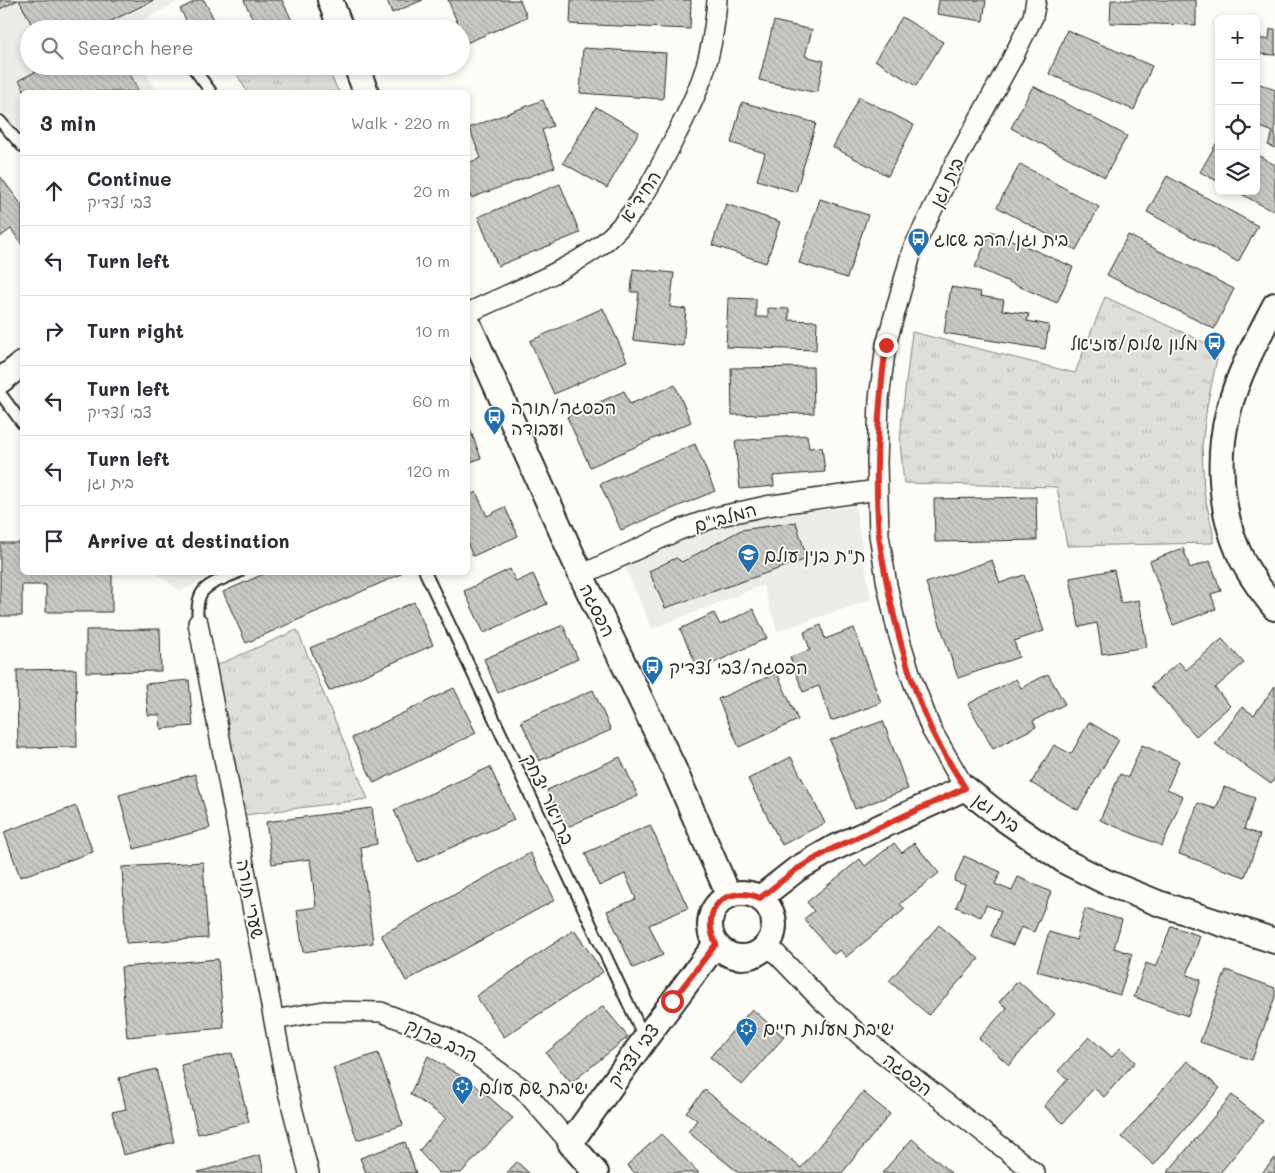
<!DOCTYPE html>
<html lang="en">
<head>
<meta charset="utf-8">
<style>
	body { margin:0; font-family:Mali,"Playpen Sans Hebrew",sans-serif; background:#f2f2f3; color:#2b2b33 }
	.controls { position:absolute; right:15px; top:15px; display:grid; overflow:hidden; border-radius:8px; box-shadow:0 2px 8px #0003 }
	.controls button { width:45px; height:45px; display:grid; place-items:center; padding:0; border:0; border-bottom:1px solid #e1e1e2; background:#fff; color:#2b2b33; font:25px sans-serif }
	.stop { position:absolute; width:15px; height:15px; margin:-11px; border:4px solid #d93025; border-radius:50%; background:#fff }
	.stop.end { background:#d93025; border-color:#fff; box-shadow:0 1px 5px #0008 }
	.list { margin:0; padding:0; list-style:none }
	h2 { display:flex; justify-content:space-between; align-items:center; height:65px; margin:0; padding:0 20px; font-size:21px }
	h2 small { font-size:16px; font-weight:400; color:#7c7c81 }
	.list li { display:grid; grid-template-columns:32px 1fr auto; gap:15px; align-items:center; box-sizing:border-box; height:70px; padding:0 20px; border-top:1px solid #e1e1e2 }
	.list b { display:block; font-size:19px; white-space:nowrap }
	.list p { margin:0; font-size:16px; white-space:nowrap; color:#7c7c81 }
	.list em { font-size:16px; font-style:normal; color:#7c7c81 }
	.icon { flex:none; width:28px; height:28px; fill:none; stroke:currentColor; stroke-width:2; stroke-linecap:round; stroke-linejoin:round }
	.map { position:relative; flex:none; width:1275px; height:1173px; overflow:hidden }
	.search { position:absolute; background:#fff; box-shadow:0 2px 8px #0003; left:20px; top:20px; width:450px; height:55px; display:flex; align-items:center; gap:12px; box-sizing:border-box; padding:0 18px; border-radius:28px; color:#7c7c81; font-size:19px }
	.panel { position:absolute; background:#fff; box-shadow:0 2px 8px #0003; left:20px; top:90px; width:450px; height:485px; border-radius:8px }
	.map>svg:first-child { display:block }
</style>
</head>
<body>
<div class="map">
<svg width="1275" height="1173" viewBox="0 0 1275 1173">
	<defs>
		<pattern id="grass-tufts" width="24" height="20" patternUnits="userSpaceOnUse" patternTransform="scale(1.25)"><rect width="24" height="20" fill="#dfdeda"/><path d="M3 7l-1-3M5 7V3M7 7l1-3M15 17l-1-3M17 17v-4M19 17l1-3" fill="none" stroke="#c0bfbb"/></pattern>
		<pattern id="building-back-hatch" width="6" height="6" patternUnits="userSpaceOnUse" patternTransform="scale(1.25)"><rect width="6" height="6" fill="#c9c8c4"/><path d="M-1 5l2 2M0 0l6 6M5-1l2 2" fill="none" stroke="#adaca9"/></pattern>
	</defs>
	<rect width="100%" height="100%" fill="#fdfcf7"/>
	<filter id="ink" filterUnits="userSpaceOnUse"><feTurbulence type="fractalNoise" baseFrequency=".02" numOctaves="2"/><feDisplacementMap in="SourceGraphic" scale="10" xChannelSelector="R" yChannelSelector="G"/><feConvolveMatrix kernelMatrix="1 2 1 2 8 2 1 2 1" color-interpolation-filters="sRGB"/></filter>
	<g filter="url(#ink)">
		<!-- built -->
		<path fill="#edece8" d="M0 0H181L126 29H29V66H143L156 92H22V133L0 111Z
			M855 506 871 600 777 631 763 585 652 629 624 564 712 528 761 517Z
			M156 573H218L180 591Z"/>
		<!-- grass -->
		<path fill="url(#grass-tufts)" stroke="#858482" d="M253 66H326L339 92H247L237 74Z
			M1105 297 1219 349 1207 406 1202 446 1204 492 1213 533V543L1067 546 1057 487 904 483 900 443 902 416 912 332 1075 373Z
			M297 630 368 799 245 815 215 666Z"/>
		<!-- building -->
		<path fill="url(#building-back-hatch)" stroke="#2b2b2b" d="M0 0H18L0 9Z
			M19 0H154L105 24 108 29H34Z
			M198 0H204L219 29H191L180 9Z
			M244 0H282L296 29H257Z
			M387 0H423L392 13Z
			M448 0H520L527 17 466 43 461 29H460Z
			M571 0H691L690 29 570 24Z
			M939 0H986L983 21 937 14Z
			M1111 0H1196V25L1110 23Z
			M902 17 943 42 916 86 875 60Z
			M774 21 812 30 805 56 824 61 817 93 759 80Z
			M1270 29H1275V55L1259 54 1260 39H1269Z
			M1067 30 1152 66 1134 110 1049 74Z
			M583 48 666 53 663 99 580 93Z
			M47 66H126L139 92H25L19 80Z
			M1260 84 1275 90V148L1268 145 1273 132 1256 125V89Z
			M1033 86 1127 136 1105 177 1011 128Z
			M859 97 914 125 888 176 833 147Z
			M543 100 553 126 542 130 555 167 471 198 468 190V163L481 158 469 128Z
			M742 102 816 123 796 192 757 180 765 153 731 143Z
			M596 107 639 132 607 188 563 163Z
			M1219 139V182L1200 172Z
			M1256 154 1275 165V207L1272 211 1236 191H1256Z
			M1020 164 1099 207 1076 250 997 207Z
			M0 176 21 204 22 203V245L11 229 0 237Z
			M1167 176 1258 226 1238 262 1147 212Z
			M560 184 580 233 498 266 478 217Z
			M820 199 868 215 847 278 799 263Z
			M726 204 780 222 766 263 712 245Z
			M991 231 1073 267 1057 303 975 267Z
			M1128 235 1234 289 1214 329 1107 275Z
			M633 269 674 273 670 307 686 309 683 346 633 340 639 292H631Z
			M951 287 981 292 980 296 1004 300 1002 310 1029 314 1027 321 1049 325 1045 349 944 333Z
			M728 298 756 299V317H768V308L789 309V320L817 321 816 350 726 347Z
			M603 308 627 361 554 394 530 341Z
			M813 367 814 413 732 415 731 368Z
			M675 385 691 422 590 467 567 417 624 391 630 404Z
			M468 424 481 458 468 463Z
			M807 435 809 448 822 447 825 472 773 476 774 486 740 489 735 441Z
			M695 444 715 491 621 530 600 484Z
			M476 492 487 516 505 507 518 536 473 556 468 545V496Z
			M1036 497 1037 540 935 542 934 499Z
			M796 522 807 559 665 608 649 571 676 558 682 562 741 530Z
			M0 543H20V565H22V572H112V612H46V585H22V616H0Z
			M1183 548 1190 568 1210 561 1221 591 1211 594 1216 609 1173 625 1150 561Z
			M992 560 1000 583 1024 575 1044 631 1014 641 1019 657 958 678 926 583Z
			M510 569 516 582 533 574 547 604 484 633 464 591Z
			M1114 570 1121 603 1139 600 1147 647 1102 654 1097 623 1079 627 1070 578Z
			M268 572H400L401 574 246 643 223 592Z
			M414 602 433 645 329 691 310 648Z
			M753 609 767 638 699 670 680 629 714 613 720 625Z
			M563 625 578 659 498 693 484 659Z
			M821 625 825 639 854 628 881 703 831 721 819 686 803 692 790 657 810 650 804 632Z
			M160 629 161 671 86 672V630Z
			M1222 639 1244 663 1215 688 1230 706 1196 736 1151 686 1179 662 1186 670Z
			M76 669 77 747 18 748 17 670Z
			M777 673 798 720 739 747 718 699Z
			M1048 674 1065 704 1033 721 1036 727 993 749 968 704 1016 679 1021 688Z
			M189 680 193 726 161 729 160 715H148L145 684Z
			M1275 686V778L1271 784 1215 744 1242 707 1254 715Z
			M454 688 476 733 374 783 352 738Z
			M593 690 611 730 539 761 521 721Z
			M883 721 908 789 855 809 830 740Z
			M1089 722 1119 740 1078 810 1031 783 1054 745 1071 754Z
			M1142 745 1179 761 1167 789 1183 796 1162 846 1100 820 1120 774 1128 777Z
			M620 757 638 796 565 828 547 790Z
			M791 757 825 823 782 845 748 779Z
			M490 767 514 820 418 862 394 810Z
			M195 774 210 828 134 849 119 795Z
			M1224 787 1255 798 1244 829 1260 835 1245 877 1179 854 1198 803 1216 809Z
			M76 806 93 852 20 877 4 832Z
			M372 808 377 844 361 847 373 943 303 952 297 910 316 907 310 859 272 864 266 822Z
			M650 825 688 908 649 925 663 955 633 968 607 911 636 899 625 874 599 886 585 853Z
			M894 843 902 853 914 843 939 873 900 904 905 909 846 957 840 950 834 954 804 919 814 911 807 902 860 859 865 866Z
			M530 853 555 900 406 981 381 935Z
			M964 856 1001 872 995 884 1012 891 1018 877 1051 892 1034 932 1021 927 1013 945 991 936 1001 911 986 905 981 917 956 907 965 885 954 881Z
			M203 862 208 938 126 943 122 867Z
			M1085 909 1122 920 1114 948 1132 954 1120 995 1037 971 1049 932 1076 940Z
			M939 925 979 959 929 1015 889 981Z
			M1171 926 1200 936 1187 975 1201 980 1188 1016 1134 997 1146 963 1156 967Z
			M574 930 603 972 504 1037 476 996Z
			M218 959 224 1028 127 1037 121 967Z
			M1226 970 1275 988V997L1252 1060 1200 1042Z
			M1018 981 1055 1014 1009 1065 979 1038 1007 1008 999 1002Z
			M603 1006 628 1037 571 1083 546 1053Z
			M752 1009 784 1037 742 1085 710 1057Z
			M1089 1037 1112 1057 1120 1048 1135 1062 1104 1097 1094 1088 1063 1123 1044 1106 1068 1079 1058 1071Z
			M232 1053 249 1122 198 1134 181 1065Z
			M378 1053 403 1125 357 1140 333 1068Z
			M428 1056 474 1084 513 1118 461 1173H439L419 1151 446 1118 410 1094Z
			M1187 1061 1220 1088 1154 1165 1122 1137Z
			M156 1069 174 1142 123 1155 112 1112 126 1109 119 1078Z
			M705 1090 801 1168 863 1092 890 1114 842 1173H739L688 1132 697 1120 686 1112Z
			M1232 1095 1263 1121 1220 1173H1167Z
			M661 1134 699 1173H635L627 1165Z
			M912 1139 951 1173H882Z
			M405 1142 416 1173H366L360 1158Z
			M260 1155 264 1173H199L198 1172Z
			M1275 1158V1173H1262Z
			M517 1162 529 1173H506Z"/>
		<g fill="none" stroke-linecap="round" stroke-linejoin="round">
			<defs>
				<path id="service" d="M192 66 211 92
					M0 121 22 146
					M0 393 22 423
					M425 572 645 1039
					M198 623C194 585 208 586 239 572"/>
				<path id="minor" d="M468 313C509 293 556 276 594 250 632 224 655 178 675 137 685 118 695 98 702 78 711 53 715 27 717 0
					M581 575 679 530 716 517 766 506 877 490
					M198 623 286 1084 309 1173
					M965 788 931 729 912 679 897 630 887 585 879 535 877 463 879 399 886 345 912 251 957 159 1012 59 1033 17 1036 0
					M768 945 821 1000 862 1037 1035 1173
					M274 1020 324 1011 381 1012 446 1037 483 1060 523 1089 570 1143"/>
				<path id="tertiary" d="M330 0 341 29
					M356 66 366 92
					M1275 305C1258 337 1236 378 1228 413 1217 457 1220 509 1238 551 1247 572 1261 591 1275 608
					M468 323 581 575 674 769 729 896
					M0 381 22 364
					M710 925a32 32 0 1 1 64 0a32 32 0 1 1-64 0Z
					M760 898 797 869 832 849 965 788 1004 819 1066 862 1106 882 1158 903 1275 941
					M596 1173 570 1143 645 1039 716 944"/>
			</defs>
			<!-- service casing -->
			<use href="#service" stroke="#2b2b2b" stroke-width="14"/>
			<!-- minor casing -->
			<use href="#minor" stroke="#2b2b2b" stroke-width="22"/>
			<!-- tertiary casing -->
			<use href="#tertiary" stroke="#2b2b2b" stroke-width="28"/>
			<!-- service -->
			<use href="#service" stroke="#fdfcf7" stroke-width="10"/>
			<!-- minor -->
			<use href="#minor" stroke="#fdfcf7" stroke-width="19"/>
			<!-- tertiary -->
			<use href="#tertiary" stroke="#fdfcf7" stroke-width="24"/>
		</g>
	</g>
	<g fill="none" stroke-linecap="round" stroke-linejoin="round" filter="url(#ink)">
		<!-- route -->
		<path stroke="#d93025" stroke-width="6" d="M672 1001 716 944C699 909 726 884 760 898L797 869 832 849 965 788C954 769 940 749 931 729 908 678 894 623 884 568 882 557 880 546 879 534 874 471 878 407 886 345"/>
	</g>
	<!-- icons -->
	<defs>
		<symbol id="bus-pin" viewBox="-11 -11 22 30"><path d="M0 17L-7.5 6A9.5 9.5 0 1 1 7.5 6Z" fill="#1f6fb2" stroke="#fdfcf7"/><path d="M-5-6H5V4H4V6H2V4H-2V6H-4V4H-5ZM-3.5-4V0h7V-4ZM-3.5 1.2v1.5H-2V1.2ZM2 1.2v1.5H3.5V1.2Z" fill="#fff"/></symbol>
		<symbol id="school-pin" viewBox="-11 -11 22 30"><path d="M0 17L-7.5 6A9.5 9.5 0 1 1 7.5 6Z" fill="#1f6fb2" stroke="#fdfcf7"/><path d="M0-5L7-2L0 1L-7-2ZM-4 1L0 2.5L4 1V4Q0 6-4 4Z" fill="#fff"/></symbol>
		<symbol id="synagogue-pin" viewBox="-11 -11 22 30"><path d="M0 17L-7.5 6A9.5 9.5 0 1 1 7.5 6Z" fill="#1f6fb2" stroke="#fdfcf7"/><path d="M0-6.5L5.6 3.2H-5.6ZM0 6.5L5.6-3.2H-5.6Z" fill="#fff"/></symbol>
	</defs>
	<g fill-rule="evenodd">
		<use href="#bus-pin" x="906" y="226" width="25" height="34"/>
		<use href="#bus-pin" x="1202" y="330" width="25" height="34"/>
		<use href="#bus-pin" x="482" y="404" width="25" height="34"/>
		<use href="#school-pin" x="736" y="542" width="25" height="34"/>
		<use href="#bus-pin" x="640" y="654" width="25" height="34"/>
		<use href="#synagogue-pin" x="734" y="1016" width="25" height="34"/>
		<use href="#synagogue-pin" x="450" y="1074" width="25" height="34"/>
	</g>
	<g text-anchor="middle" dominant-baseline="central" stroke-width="4" stroke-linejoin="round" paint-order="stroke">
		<!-- street labels -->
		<g font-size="18" fill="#2b2b2b" stroke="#fdfcf7">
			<text transform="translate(946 182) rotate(-64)">בית וגן</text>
			<text transform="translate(640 196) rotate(-56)">החיד"א</text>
			<text transform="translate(725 517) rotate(-16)">המלבי"ם</text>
			<text transform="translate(598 610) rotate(64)">הפסגה</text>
			<text transform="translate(549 799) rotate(65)">ברויאר יצחק</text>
			<text transform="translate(997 812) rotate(36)">בית וגן</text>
			<text transform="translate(251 899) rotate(79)">שערי תורה</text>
			<text transform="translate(442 1040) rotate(26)">הרב פרנק</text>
			<text transform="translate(633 1055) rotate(-54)">צבי לצדיק</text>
			<text transform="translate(908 1074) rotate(38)">הפסגה</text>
		</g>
		<!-- poi labels -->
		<g font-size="18" fill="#2b2b2b" stroke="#fdfcf7" text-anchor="start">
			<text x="934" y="239">בית וגן/הרב שאג</text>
			<text x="1198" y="343" text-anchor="end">מלון שלום/עוזיאל</text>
			<text x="511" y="407">הפסגה/תורה<tspan x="511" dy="21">ועבודה</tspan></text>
			<text x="764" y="555">ת"ת בנין עולם</text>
			<text x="669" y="667">הפסגה/צבי לצדיק</text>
			<text x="763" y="1028">ישיבת מעלות חיים</text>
			<text x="479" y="1087">ישיבת שם עולם</text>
		</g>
	</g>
</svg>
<div class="controls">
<button>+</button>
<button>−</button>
<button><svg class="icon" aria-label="locate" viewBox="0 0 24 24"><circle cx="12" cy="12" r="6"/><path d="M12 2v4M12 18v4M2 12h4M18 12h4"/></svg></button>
<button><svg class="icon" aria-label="layers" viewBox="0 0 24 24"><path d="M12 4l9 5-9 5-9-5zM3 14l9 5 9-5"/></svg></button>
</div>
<div class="stop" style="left:672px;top:1001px"></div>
<div class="stop end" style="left:886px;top:345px"></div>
<div class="search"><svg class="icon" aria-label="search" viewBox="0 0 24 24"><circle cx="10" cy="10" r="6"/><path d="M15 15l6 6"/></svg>Search here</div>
<section class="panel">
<h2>3 min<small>Walk · 220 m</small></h2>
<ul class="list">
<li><svg class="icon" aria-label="ahead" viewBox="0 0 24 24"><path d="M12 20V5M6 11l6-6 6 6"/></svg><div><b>Continue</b><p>צבי לצדיק</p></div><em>20 m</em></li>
<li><svg class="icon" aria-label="left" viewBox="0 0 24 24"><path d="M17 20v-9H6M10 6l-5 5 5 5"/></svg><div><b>Turn left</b></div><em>10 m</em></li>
<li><svg class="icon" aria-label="right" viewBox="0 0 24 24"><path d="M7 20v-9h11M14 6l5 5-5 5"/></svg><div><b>Turn right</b></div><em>10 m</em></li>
<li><svg class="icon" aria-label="left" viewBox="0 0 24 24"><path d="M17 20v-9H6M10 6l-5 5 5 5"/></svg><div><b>Turn left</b><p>צבי לצדיק</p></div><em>60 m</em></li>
<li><svg class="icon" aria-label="left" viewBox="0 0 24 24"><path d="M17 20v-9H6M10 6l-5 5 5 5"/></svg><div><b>Turn left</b><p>בית וגן</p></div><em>120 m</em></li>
<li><svg class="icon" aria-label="arrive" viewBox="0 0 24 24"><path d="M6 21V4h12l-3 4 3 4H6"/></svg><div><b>Arrive at destination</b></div></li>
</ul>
</section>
</div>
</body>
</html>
